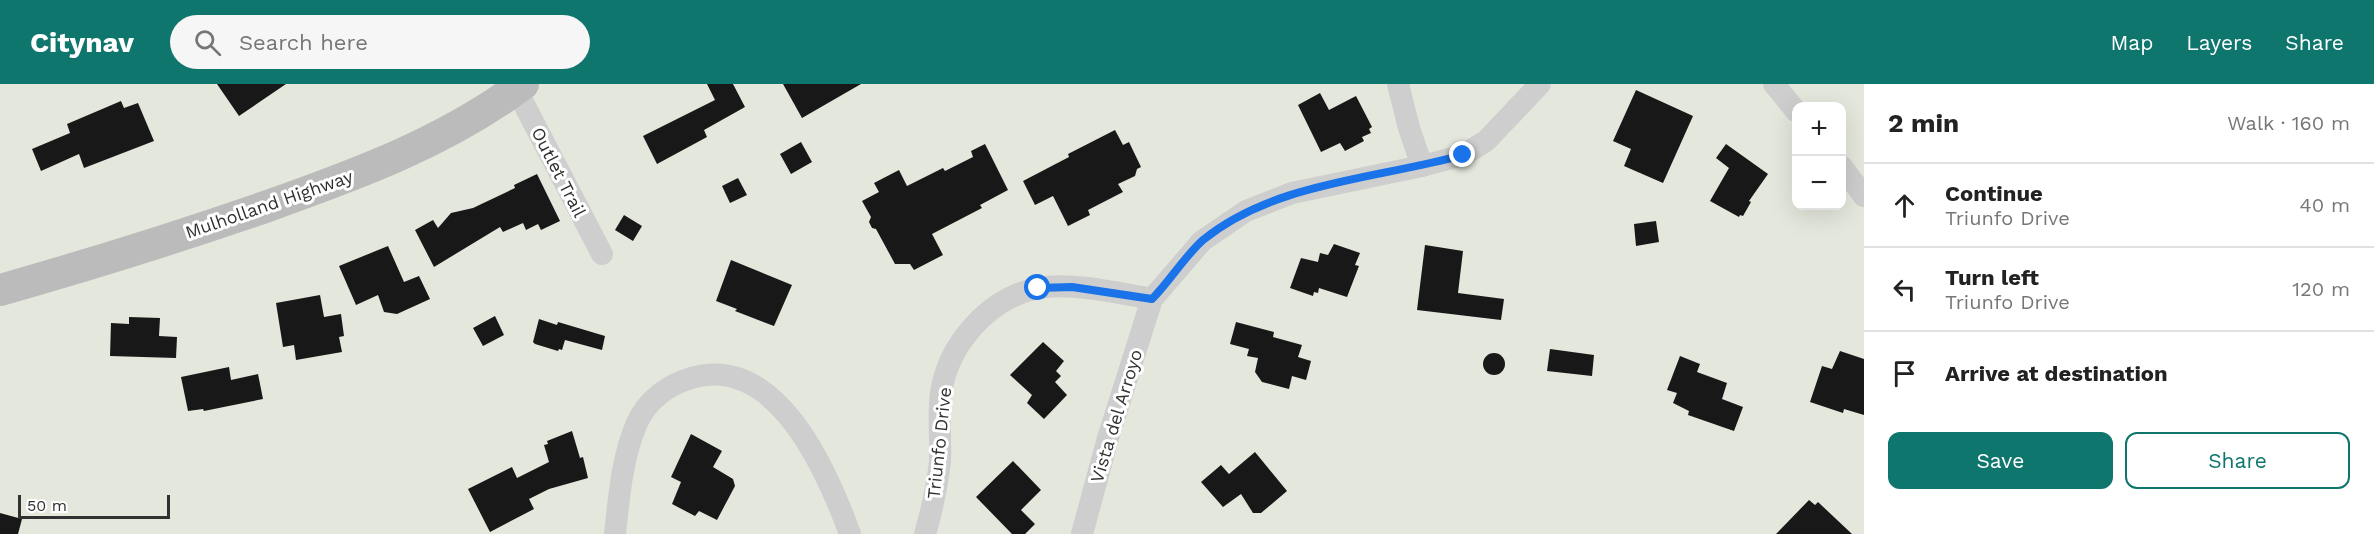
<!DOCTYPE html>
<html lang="en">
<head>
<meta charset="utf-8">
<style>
	body { margin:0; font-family:"Work Sans",sans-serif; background:#f6f6f6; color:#222 }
	.controls { position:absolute; right:18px; top:18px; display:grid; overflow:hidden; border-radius:12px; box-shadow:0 6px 24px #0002 }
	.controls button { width:54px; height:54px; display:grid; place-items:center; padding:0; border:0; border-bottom:2px solid #e0e0e0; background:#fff; color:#222; font:30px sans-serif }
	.scale { position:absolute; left:18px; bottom:15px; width:152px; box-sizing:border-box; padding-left:6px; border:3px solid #313131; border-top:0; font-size:16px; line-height:21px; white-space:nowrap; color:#313131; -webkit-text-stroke:4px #fff; paint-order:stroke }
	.stop { position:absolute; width:18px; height:18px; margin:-14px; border:4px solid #1a73e8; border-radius:50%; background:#fff }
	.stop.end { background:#1a73e8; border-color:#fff; box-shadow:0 2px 6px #0008 }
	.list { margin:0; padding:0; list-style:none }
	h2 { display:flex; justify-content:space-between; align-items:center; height:78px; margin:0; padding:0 24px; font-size:26px }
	h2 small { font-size:20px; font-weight:400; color:#767676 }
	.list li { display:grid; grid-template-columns:39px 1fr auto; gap:18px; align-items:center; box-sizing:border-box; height:84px; padding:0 24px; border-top:2px solid #e0e0e0 }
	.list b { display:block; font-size:22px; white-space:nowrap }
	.list p { margin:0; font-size:20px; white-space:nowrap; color:#767676 }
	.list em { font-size:20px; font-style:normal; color:#767676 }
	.actions { display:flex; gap:12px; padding:18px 24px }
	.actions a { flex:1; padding:14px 0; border:2px solid #0f766e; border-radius:12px; text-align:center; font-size:21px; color:#0f766e }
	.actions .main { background:#0f766e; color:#fff }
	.icon { flex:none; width:33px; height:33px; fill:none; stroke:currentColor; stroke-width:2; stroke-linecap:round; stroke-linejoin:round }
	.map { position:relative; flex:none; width:1864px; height:450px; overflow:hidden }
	header { display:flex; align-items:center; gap:36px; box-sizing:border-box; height:84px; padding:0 30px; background:#0f766e; color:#fff }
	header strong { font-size:28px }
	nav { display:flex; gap:33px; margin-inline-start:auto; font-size:21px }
	.search { width:420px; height:54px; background:#f6f6f6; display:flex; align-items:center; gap:15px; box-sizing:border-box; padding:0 21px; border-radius:33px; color:#767676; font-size:22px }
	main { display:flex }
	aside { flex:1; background:#fff }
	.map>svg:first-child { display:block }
</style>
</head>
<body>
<header>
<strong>Citynav</strong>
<div class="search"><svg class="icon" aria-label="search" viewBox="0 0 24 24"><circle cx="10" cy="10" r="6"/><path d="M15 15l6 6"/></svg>Search here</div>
<nav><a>Map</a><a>Layers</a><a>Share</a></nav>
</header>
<main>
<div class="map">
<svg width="1864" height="450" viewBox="0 0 1864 450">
	<rect width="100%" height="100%" fill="#fff"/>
	<!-- green -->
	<path fill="#e4e7db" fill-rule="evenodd" d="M0 0H1864V450H0ZM1796 22H1842V122H1796Z"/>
	<!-- building -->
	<path fill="#181818" d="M217 0H286L239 32Z
		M707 0H733L745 23 704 46 707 53 657 80 643 52 715 16Z
		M783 0H861L802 34Z
		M1636 6 1693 32 1663 99 1624 82 1631 65 1613 57Z
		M1320 9 1329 26 1356 12 1372 43 1369 45 1371 49 1362 53 1364 57 1345 67 1340 59 1321 68 1298 21Z
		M121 17 124 24 138 19 154 57 84 84 79 70 41 87 32 65 70 49 67 40Z
		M1115 46 1123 61 1129 58 1141 83 1137 85 1135 92 1118 100 1123 108 1088 126 1090 131 1068 142 1053 112 1035 121 1023 97 1069 73 1068 70Z
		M801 58 812 78 791 90 780 70Z
		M985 60 1008 106 980 121 982 124 932 150 943 171 914 186 910 180H895L876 145 872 144 869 138 871 133 862 117 879 108 874 99 899 86 907 102 943 84 945 87 973 73 971 67Z
		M1726 60 1768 90 1749 117 1751 118 1743 132 1740 131 1739 133 1710 117 1729 84 1716 74Z
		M537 90 560 137 541 146 538 140 526 146 523 139 503 148 500 143 434 183 415 146 433 136 438 144 451 129 473 124 515 104 514 101Z
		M738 94 747 111 730 119 722 102Z
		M624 131 642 142 633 157 615 146Z
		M1656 137 1659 158 1636 162 1634 140Z
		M1334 160 1360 169 1355 181 1359 182 1347 213 1319 204 1318 209 1314 208 1313 212 1290 204 1301 174 1318 178 1320 169 1328 171Z
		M1425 161 1463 167 1458 209 1504 215 1501 236 1417 226Z
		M388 162 404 198 419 192 430 215 397 230 384 228 378 211 356 221 339 182Z
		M731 176 792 201 774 242 735 227 737 225 716 217Z
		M320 211 324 233 341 230 344 252 339 253 342 268 296 276 294 261 283 263 276 219Z
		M495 232 504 251 483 262 473 244Z
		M129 233 160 234 159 252 177 253 176 274 110 272 111 239 129 240Z
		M539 235 557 241 558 238 605 252 602 266 565 256 562 266 559 265 558 267 535 260 533 258Z
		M1236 238 1274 248 1273 253 1302 261 1298 273 1311 277 1306 296 1292 292 1289 305 1262 298 1255 288 1258 274 1247 272 1249 265 1230 260Z
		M1043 258 1064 277 1056 287 1061 292 1055 298 1067 311 1044 335 1027 319 1032 311 1010 291Z
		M1550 265 1594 271 1592 292 1547 287Z
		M1840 267 1864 275V331L1844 325 1843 329 1810 318 1822 282 1832 285Z
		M1483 280a11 11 0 1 1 22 0a11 11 0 1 1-22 0Z
		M1680 272 1700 280 1697 288 1727 299 1722 315 1743 323 1734 347 1688 331 1689 327 1673 319 1677 309 1667 306Z
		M229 283 231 296 258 290 263 315 204 327 203 325 188 327 181 293Z
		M572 347 580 374 583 373 588 394 549 405 529 415 534 425 490 448 468 405 512 383 517 394 549 378 544 361 548 360 547 357Z
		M691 350 722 367 713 383 733 395 735 402 717 436 699 427 695 432 672 420 681 398 671 393Z
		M1255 368 1287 407 1261 429H1253L1241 410 1223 423 1201 398 1221 381 1229 390Z
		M1013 377 1041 406 1021 426 1035 440 1025 450H1012L976 413Z
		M1809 416 1815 421 1818 418 1852 450H1776Z
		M0 429 22 435 18 450H0Z"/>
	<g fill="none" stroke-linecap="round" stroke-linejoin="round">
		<!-- minor -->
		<path stroke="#cecece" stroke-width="22" d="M1398 0 1409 44 1422 82
			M1774 0 1796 27
			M516 5 602 170
			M1842 83 1864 112
			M615 450C619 413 622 373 637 339 647 316 668 301 691 294 777 269 827 387 850 450
			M925 450C932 426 937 403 940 378 941 355 938 332 941 309 948 260 989 214 1038 204 1072 198 1119 209 1152 215L1202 157 1246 127 1292 109 1422 82 1463 71 1486 57 1540 0
			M1082 450 1108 354 1152 215"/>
		<!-- secondary -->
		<path stroke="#bbb" stroke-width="32" d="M0 206C89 181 178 153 265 123 355 91 446 58 523 0"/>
	</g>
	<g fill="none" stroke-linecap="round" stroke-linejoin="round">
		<!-- route -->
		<path stroke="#1a73e8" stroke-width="8" d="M1038 204 1072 203 1152 215C1170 197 1184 173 1203 156 1274 98 1377 95 1463 71"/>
	</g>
	<g text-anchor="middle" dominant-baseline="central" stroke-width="6" stroke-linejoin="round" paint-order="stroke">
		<!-- street labels -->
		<g font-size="18" fill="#313131" stroke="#fff">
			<text transform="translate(559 88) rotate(63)">Outlet Trail</text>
			<text transform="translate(269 120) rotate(-19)">Mulholland Highway</text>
			<text transform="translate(1116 332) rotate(-73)">Vista del Arroyo</text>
			<text transform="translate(939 359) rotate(-84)">Triunfo Drive</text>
		</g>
	</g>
</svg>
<div class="controls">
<button>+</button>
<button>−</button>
</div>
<div class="scale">50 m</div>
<div class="stop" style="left:1038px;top:204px"></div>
<div class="stop end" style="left:1463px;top:71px"></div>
</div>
<aside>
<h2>2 min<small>Walk · 160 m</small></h2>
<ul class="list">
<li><svg class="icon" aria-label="ahead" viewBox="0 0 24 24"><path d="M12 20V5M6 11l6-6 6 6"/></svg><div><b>Continue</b><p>Triunfo Drive</p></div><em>40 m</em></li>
<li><svg class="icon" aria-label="left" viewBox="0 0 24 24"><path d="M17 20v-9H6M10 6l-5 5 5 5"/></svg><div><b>Turn left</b><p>Triunfo Drive</p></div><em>120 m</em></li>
<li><svg class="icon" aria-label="arrive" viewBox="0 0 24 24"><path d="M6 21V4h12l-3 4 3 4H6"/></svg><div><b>Arrive at destination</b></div></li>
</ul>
<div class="actions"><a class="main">Save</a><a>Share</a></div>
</aside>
</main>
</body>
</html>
